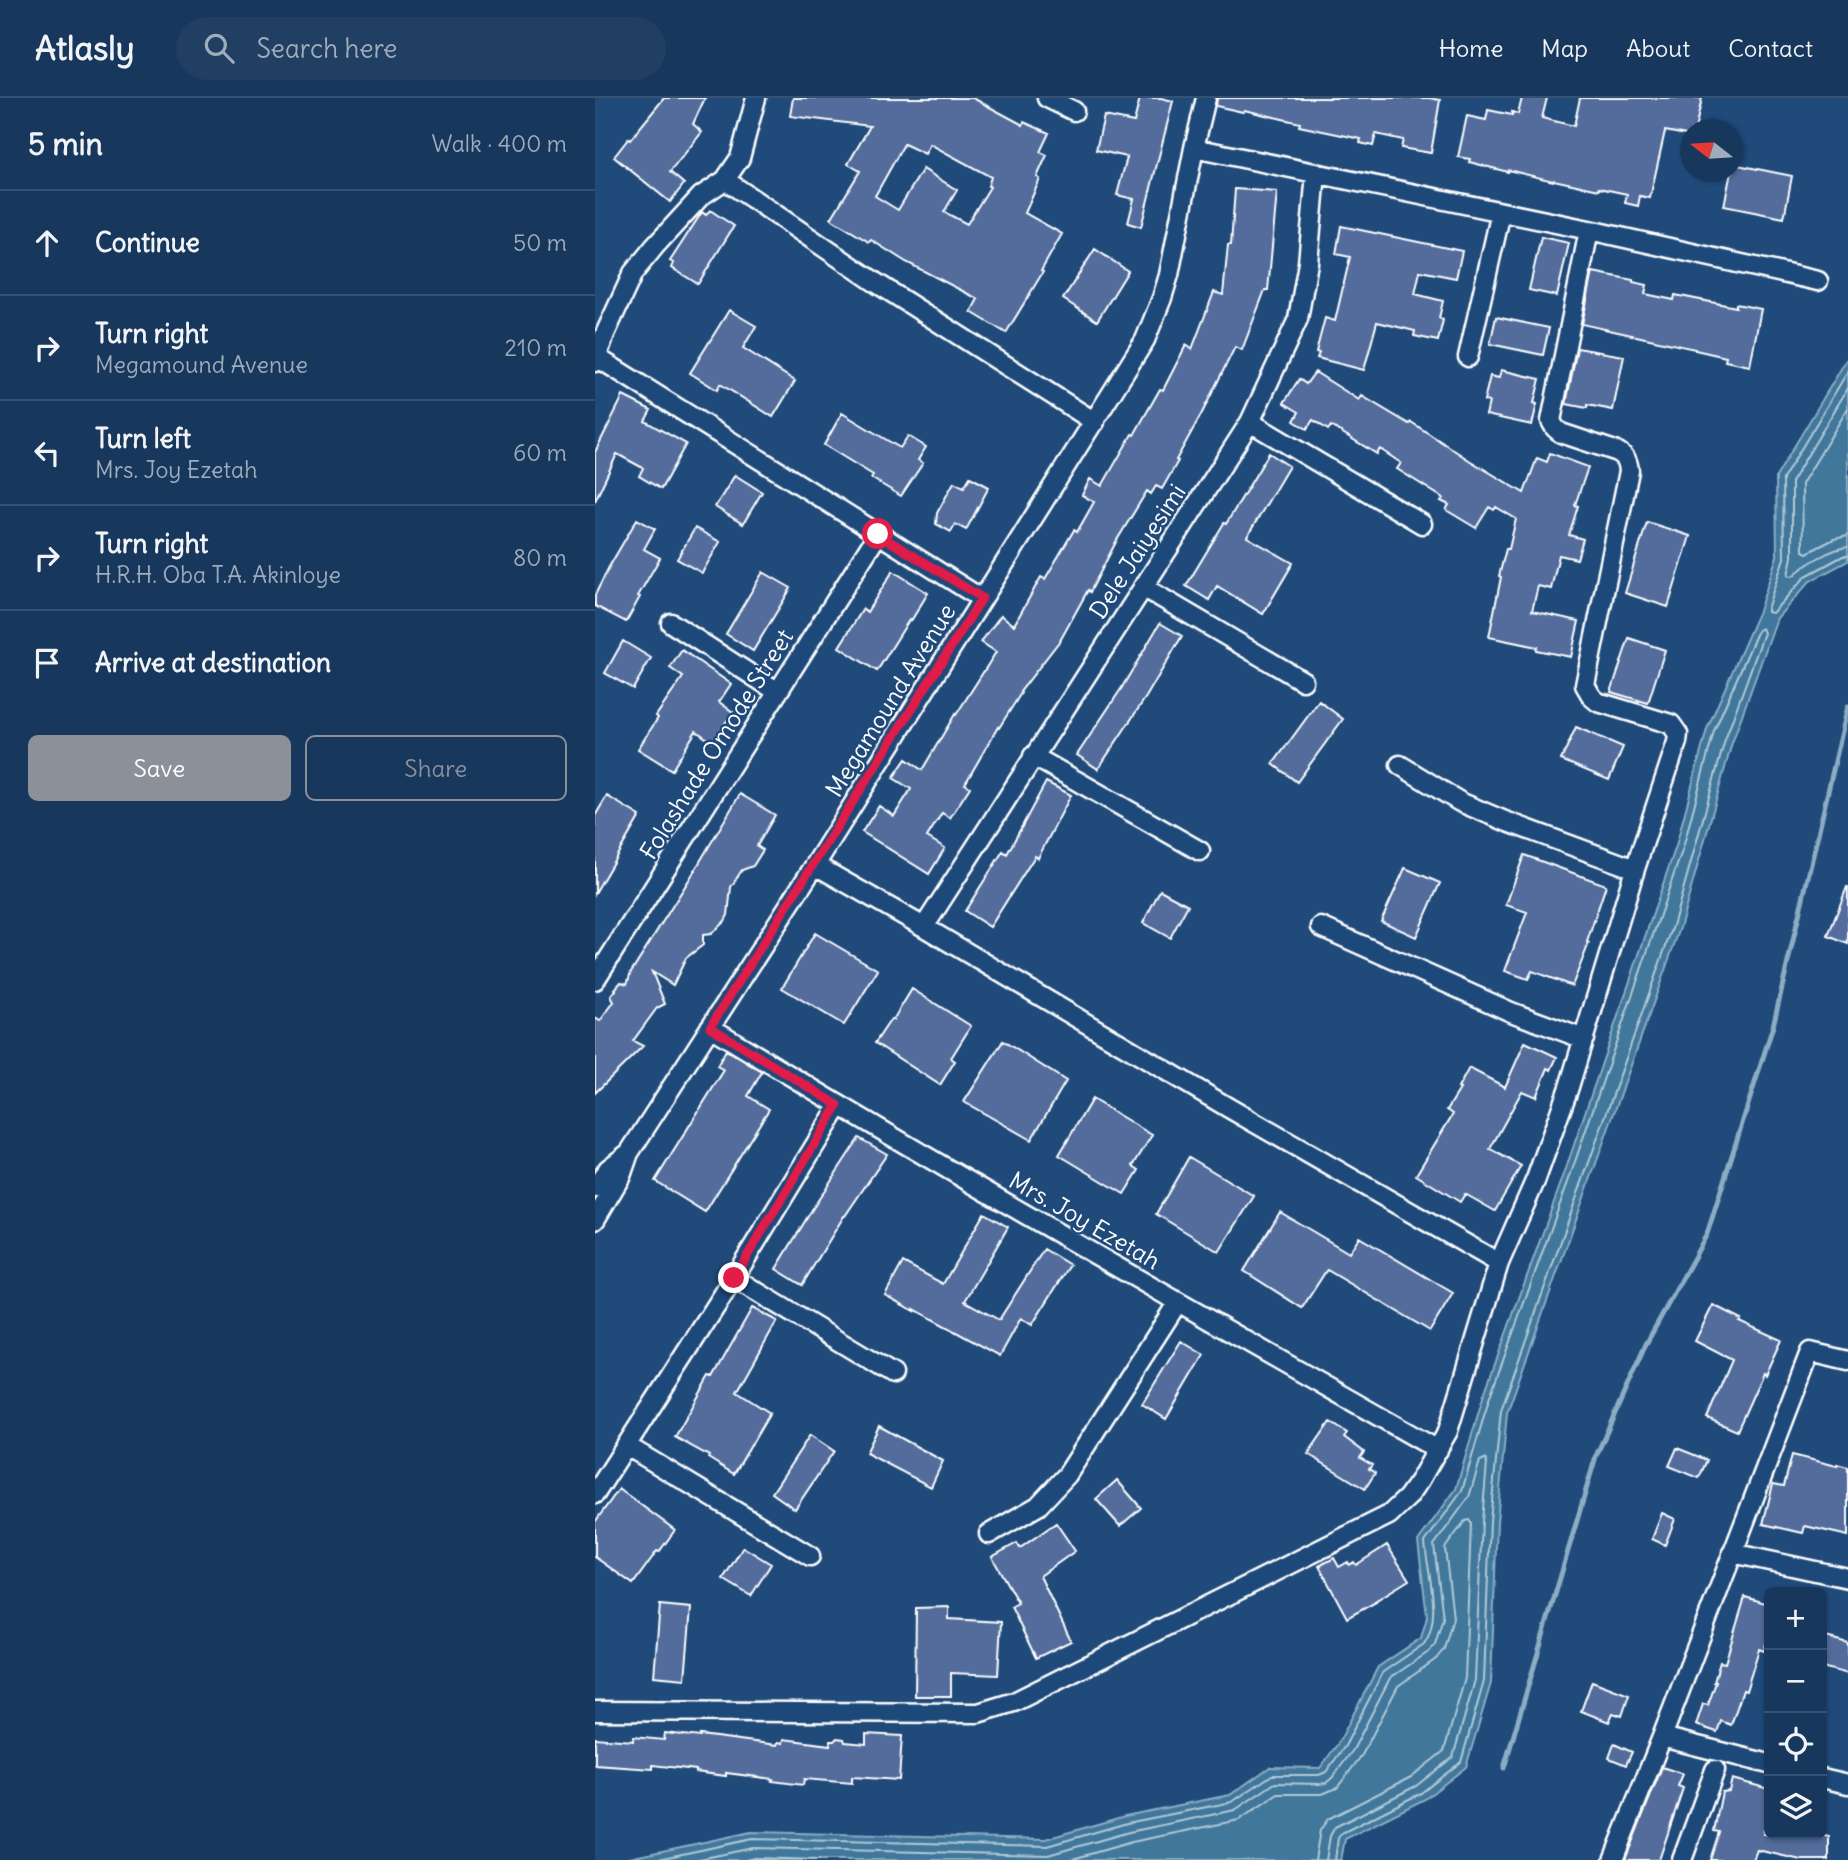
<!DOCTYPE html>
<html lang="en">
<head>
<meta charset="utf-8">
<style>
	body { margin:0; font-family:Delius,sans-serif; background:#203f62; color:#f1f3f6 }
	.controls { position:absolute; right:21px; bottom:21px; display:grid; overflow:hidden; border-radius:10px; box-shadow:0 2px 5px #0004 }
	.controls button { width:63px; height:63px; display:grid; place-items:center; padding:0; border:0; border-bottom:2px solid #365272; background:#17385c; color:#f1f3f6; font:35px sans-serif }
	.compass { position:absolute; left:1085px; top:21px; width:63px; height:63px; border-radius:50%; background:#17385c; box-shadow:0 2px 5px #0004; rotate:287deg }
	.stop { position:absolute; width:21px; height:21px; margin:-16px; border:5px solid #e11d48; border-radius:50%; background:#fff }
	.stop.end { background:#e11d48; border-color:#fff; box-shadow:0 2px 7px #0008 }
	.list { margin:0; padding:0; list-style:none }
	h2 { display:flex; justify-content:space-between; align-items:center; height:91px; margin:0; padding:0 28px; font-size:30px }
	h2 small { font-size:23px; font-weight:400; color:#9eacbb }
	.list li { display:grid; grid-template-columns:46px 1fr auto; gap:21px; align-items:center; box-sizing:border-box; height:105px; padding:0 28px; border-top:2px solid #365272 }
	.list b { display:block; font-size:26px; white-space:nowrap }
	.list p { margin:0; font-size:23px; white-space:nowrap; color:#9eacbb }
	.list em { font-size:23px; font-style:normal; color:#9eacbb }
	.actions { display:flex; gap:14px; padding:21px 28px }
	.actions a { flex:1; padding:16px 0; border:2px solid #8c9099; border-radius:10px; text-align:center; font-size:24px; color:#8c9099 }
	.actions .main { background:#8c9099; color:#fff }
	.icon { flex:none; width:38px; height:38px; fill:none; stroke:currentColor; stroke-width:2; stroke-linecap:round; stroke-linejoin:round }
	.map { position:relative; flex:none; width:1253px; height:1762px; overflow:hidden }
	header { display:flex; align-items:center; gap:42px; box-sizing:border-box; height:98px; padding:0 35px; background:#17385c; border-bottom:2px solid #365272 }
	header strong { font-size:33px }
	nav { display:flex; gap:38px; margin-inline-start:auto; font-size:24px }
	.search { width:490px; height:63px; background:#203f62; display:flex; align-items:center; gap:18px; box-sizing:border-box; padding:0 24px; border-radius:38px; color:#9eacbb; font-size:26px }
	main { display:flex }
	aside { flex:1; background:#17385c }
	.map>svg:first-child { display:block }
</style>
</head>
<body>
<header>
<strong>Atlasly</strong>
<div class="search"><svg class="icon" aria-label="search" viewBox="0 0 24 24"><circle cx="10" cy="10" r="6"/><path d="M15 15l6 6"/></svg>Search here</div>
<nav><a>Home</a><a>Map</a><a>About</a><a>Contact</a></nav>
</header>
<main>
<aside>
<h2>5 min<small>Walk · 400 m</small></h2>
<ul class="list">
<li><svg class="icon" aria-label="ahead" viewBox="0 0 24 24"><path d="M12 20V5M6 11l6-6 6 6"/></svg><div><b>Continue</b></div><em>50 m</em></li>
<li><svg class="icon" aria-label="right" viewBox="0 0 24 24"><path d="M7 20v-9h11M14 6l5 5-5 5"/></svg><div><b>Turn right</b><p>Megamound Avenue</p></div><em>210 m</em></li>
<li><svg class="icon" aria-label="left" viewBox="0 0 24 24"><path d="M17 20v-9H6M10 6l-5 5 5 5"/></svg><div><b>Turn left</b><p>Mrs. Joy Ezetah</p></div><em>60 m</em></li>
<li><svg class="icon" aria-label="right" viewBox="0 0 24 24"><path d="M7 20v-9h11M14 6l5 5-5 5"/></svg><div><b>Turn right</b><p>H.R.H. Oba T.A. Akinloye</p></div><em>80 m</em></li>
<li><svg class="icon" aria-label="arrive" viewBox="0 0 24 24"><path d="M6 21V4h12l-3 4 3 4H6"/></svg><div><b>Arrive at destination</b></div></li>
</ul>
<div class="actions"><a class="main">Save</a><a>Share</a></div>
</aside>
<div class="map">
<svg width="1253" height="1762" viewBox="0 0 1253 1762">
	<rect width="100%" height="100%" fill="#1f4a7a"/>
	<filter id="ink" filterUnits="userSpaceOnUse"><feTurbulence type="fractalNoise" baseFrequency=".0143" numOctaves="2"/><feDisplacementMap in="SourceGraphic" scale="14" xChannelSelector="R" yChannelSelector="G"/><feConvolveMatrix kernelMatrix="1 2 1 2 8 2 1 2 1" color-interpolation-filters="sRGB"/></filter>
	<g filter="url(#ink)">
		<!-- water -->
		<path fill="#3f779b" stroke="#8cadc3" stroke-width="2" d="M1253 259V463L1215 483 1182 520 1137 645 1085 830 912 1315 902 1424 896 1585 871 1669 830 1701 750 1741 746 1762H25L156 1734 451 1741 530 1718 635 1697 675 1669 725 1670 744 1644 783 1569 826 1540 832 1519 823 1443 861 1391 888 1299 967 1082 1081 748 1112 631 1164 513 1182 458 1181 379Z"/>
		<g fill="none" stroke-linecap="round" stroke-linejoin="round">
			<!-- shore -->
			<path stroke="#b2c9d7" stroke-width="2" d="M1253 273 1188 381 1189 460 1172 511V514L1177 515 1211 478 1248 458H1253
				M1253 290 1197 383V459L1193 477 1198 478C1209 467 1237 450 1253 449
				M1253 310 1207 386 1208 453 1212 455 1239 441 1253 438
				M59 1762 157 1741 452 1748 532 1725 637 1704 677 1677H724L731 1674 750 1648 788 1574 829 1546C848 1519 832 1475 830 1444L867 1393 894 1301 973 1084 1088 750 1119 633 1163 532 1167 530 1169 535 1130 642 1078 828 906 1312 895 1423 889 1583 866 1664 826 1695 747 1735 743 1740 740 1762
				M100 1762 158 1750 453 1757 534 1734 640 1712 680 1685 724 1686 731 1685 737 1680 758 1652 795 1580 835 1553 840 1546 848 1520 839 1447 874 1399 885 1363 890 1361 892 1365 887 1423 880 1582 858 1659 821 1688 740 1729 735 1738 731 1762
				M151 1762 159 1760 224 1762
				M474 1762 537 1744 644 1722 683 1696H727L742 1690 767 1657 803 1588 841 1561 849 1551 858 1520 850 1450 870 1423 874 1422 876 1425 870 1580 849 1653 816 1679 733 1721 725 1732 720 1762"/>
			<!-- stream -->
			<path stroke="#8cadc3" stroke-width="5" d="M909 1670 1001 1358 1051 1246 1112 1136 1178 928 1253 608"/>
		</g>
		<!-- building -->
		<path fill="#526c9c" stroke="#fff" stroke-width="2" fill-rule="evenodd" d="M69 0H110L98 26 107 34 75 74 89 86 75 104 19 59 33 41 35 42Z
			M198 0H378L428 27 429 24 454 35 445 54 452 57 442 79 445 81 430 115 467 136 446 173 448 174 411 235 376 214 383 201 311 164 276 142 274 144 236 121 265 73 253 66 275 28 195 18ZM309 46 330 56 335 46 396 79 393 88 395 89 372 126 349 114 362 92 328 71 303 112 280 98Z
			M545 0H566L578 3 546 129 533 125 539 101 522 97 532 59 501 52 509 18 539 24Z
			M622 0H834L845 2 836 55 806 50 808 42 781 36 778 48 765 45 766 41 704 28 705 25 649 12 648 14 621 8Z
			M927 0H952L947 20 979 28 985 0H1107L1100 32H1096V38L1070 33 1055 100 1045 98 1043 108 1030 105 1032 96 1004 90V92L959 82 958 83 913 72V74L874 64 875 61 863 59 872 18 891 22 893 12 917 17V14L923 16Z
			M1138 66 1197 78 1189 120 1129 108 1136 74H1138Z
			M640 91 682 94 673 192H670L647 252 640 249 607 315 581 362 583 363 567 391 561 388 556 396 552 393 522 442 495 494 493 492 466 541 425 594 426 595 404 630 403 629 370 686 375 689 355 720 347 715 332 739 350 750 334 776 267 734 284 708 299 718 316 691 298 680 311 661 327 672 360 616 361 617 401 554 386 544 406 517 419 527 446 479 450 481 479 432 482 434 499 404 487 397 495 381 507 388 537 336 539 337 565 291 568 292 591 247 597 251 619 194 628 197 633 147H636Z
			M115 112 139 128 103 186 77 170 79 165 75 163 107 114 111 117Z
			M746 128 867 153 861 180 825 173 820 196 848 203 844 220 848 222 843 243 819 238 820 233 782 224 769 272 722 260 724 255 721 254 730 220 740 223 755 159 741 156Z
			M946 139 974 145 962 198 934 192Z
			M500 151 533 173 502 223 468 201Z
			M998 174 1038 182V184L1052 187 1050 196 1079 202 1080 197 1141 209V206L1166 211 1155 268 1130 263 1131 259 1100 252V251L987 226Z
			M134 212 161 228 148 250 200 283 178 319 125 286 122 292 95 275Z
			M901 219 954 230 948 257 895 246Z
			M982 250 1029 258 1018 312 992 307V310L971 306Z
			M906 272 945 281 939 305 942 306 937 327 891 317 894 304 889 303 895 278 904 280Z
			M720 274 764 302 767 298 814 326 816 324 874 362 929 395 942 360 952 364 955 355 993 369 980 407 983 408 974 437 988 441 982 461 964 457 956 491 943 488 937 513 984 523 976 559 941 552 942 549 894 539 906 479 904 478 911 451H914L921 421 901 409 899 412 894 409 881 430 851 412 854 407 846 403 848 400 802 371 806 365 785 351 782 356 736 328 733 332 718 322 712 331 699 323 704 314 689 305 704 281 711 286Z
			M28 298 56 312 50 323 91 346 66 391 44 378 48 370 22 356 0 403V354Z
			M247 315 305 350 313 338 331 349 323 362 328 365 306 398 276 380 278 377 229 347Z
			M674 355 694 368 652 439 698 465 668 516 622 488 614 502 591 488 629 425 631 426Z
			M140 377 167 394 148 426 120 409Z
			M375 379 394 389 371 432 360 426 356 434 341 426 342 415 359 384 369 389Z
			M42 421 60 431 49 451 65 460 43 498 45 499 31 524 0 508V497L14 469Z
			M1052 424 1095 438 1073 509 1030 495Z
			M100 430 125 444 107 475 82 461Z
			M298 473 333 495 316 523 314 522 282 573 244 549 268 511 272 514Z
			M168 474 196 490 158 553 131 536Z
			M565 525 587 538 551 599 503 671 482 657 526 591Z
			M1034 540 1070 552 1053 605 1016 594Z
			M28 543 56 560 38 591 10 575Z
			M87 552 136 586 124 604 138 614 117 644 101 633 77 672 43 651 63 620 61 618 88 579 75 570Z
			M724 603 748 621 702 684 678 666Z
			M981 629 1028 649 1014 682 966 662Z
			M451 684 476 697 443 760 440 758 395 829 370 813 408 753 412 756Z
			M145 696 180 717 162 748 168 752 158 768 147 772 136 789 133 817 130 823 116 836 108 837V847L91 860 78 887 57 874 70 906 62 910 38 943 48 948 0 995V920L5 923 19 904 16 898 21 892 20 891 26 884 32 886 36 874 97 777Z
			M12 698 45 718 0 795V718Z
			M929 757 1011 787 992 844 994 845 977 888 937 873 933 881 910 873 932 814 911 807Z
			M810 770 845 785 821 839 786 823Z
			M1252 789H1253V846L1233 838Z
			M565 792 593 807 575 840 548 825Z
			M220 835 283 872 249 927 187 890Z
			M317 891 376 928 356 960 360 963 345 987 280 945 296 921 298 922Z
			M408 943 471 983 436 1042 369 1004Z
			M930 944 962 959 956 972 953 970 941 999 927 993 895 1051 926 1068 900 1113 870 1096 865 1104 821 1077 858 1016 852 1012 865 991 863 990 874 970 910 989Z
			M131 952 167 974 153 998 174 1011 110 1114 60 1083 129 972 122 968Z
			M497 1001 557 1037 538 1068 544 1072 529 1096 464 1057Z
			M264 1040 292 1056 250 1118H249L207 1187 181 1171 218 1110Z
			M594 1059 659 1098 624 1154 561 1116Z
			M685 1114 754 1155 764 1139 858 1195 835 1233 732 1172 731 1173 707 1210 649 1173Z
			M389 1115 413 1129 370 1203 404 1222 449 1151 475 1167 437 1227 426 1220 405 1258 319 1211V1213L290 1197 308 1164 348 1186Z
			M1118 1207 1146 1221 1144 1223 1186 1242 1170 1277 1168 1275 1142 1333 1112 1320 1137 1262 1100 1243Z
			M157 1210 182 1223 142 1294 175 1315 139 1376 113 1360 114 1358 80 1339 115 1278 118 1279Z
			M586 1243 609 1257 571 1321 547 1306Z
			M735 1324 752 1335 749 1339 769 1354 765 1360 777 1367 774 1371 780 1375 770 1391 713 1356Z
			M284 1328 348 1363 336 1389 271 1355Z
			M215 1337 239 1353 200 1411 177 1395Z
			M1082 1350 1112 1362 1104 1380 1074 1368Z
			M1197 1357 1242 1368V1366L1253 1369V1438L1210 1428 1208 1435 1168 1426 1178 1386 1189 1388Z
			M522 1382 546 1410 525 1428 501 1401Z
			M24 1391 80 1432 64 1454 62 1453 38 1486 0 1459V1424Z
			M1067 1415 1080 1421 1070 1447 1057 1441Z
			M461 1425 480 1453 445 1478 476 1543 441 1560 416 1509 423 1505 397 1459 422 1445 425 1450Z
			M792 1447 814 1482 780 1503 781 1504 752 1520 724 1468 739 1460 744 1469 753 1464 754 1467 759 1464 761 1467Z
			M148 1449 176 1466 156 1498 128 1481Z
			M1150 1499 1174 1506V1536L1169 1553 1164 1551 1151 1593 1148 1592 1136 1627 1126 1623 1122 1634 1101 1627 1108 1606 1113 1607 1121 1584H1119L1125 1564 1130 1565Z
			M65 1507 96 1510 90 1581 59 1578Z
			M354 1509V1521L406 1524 403 1577 356 1575V1598H320L321 1510Z
			M1227 1538 1253 1545V1576L1227 1569Z
			M997 1583 1034 1597 1027 1618 1018 1615 1014 1624 986 1613Z
			M70 1635 105 1639V1637L182 1647 183 1644 188 1645 189 1641 235 1647V1643H239L242 1640 249 1641 250 1644 271 1646V1636L307 1638 304 1682 257 1679V1685L209 1681 208 1687 177 1683 178 1681 131 1675V1678L101 1674V1672L58 1667V1671L0 1667V1640L38 1643V1639L69 1642Z
			M1019 1646 1037 1654 1031 1667 1014 1660Z
			M1067 1669 1088 1676 1083 1688 1088 1690 1064 1762H1030Z
			M1137 1681 1174 1691V1715L1168 1736H1221L1234 1739V1762H1206L1162 1752 1158 1762H1115L1124 1734 1119 1733 1127 1694 1134 1693Z"/>
		<g fill="none" stroke-linecap="round" stroke-linejoin="round">
			<defs>
				<path id="minor" d="M452 0 479 13
					M599 50 994 132 1223 183
					M130 82 280 184 500 324
					M873 259 906 114
					M3 260 387 501
					M0 264 10 236 38 175 60 148 106 98 130 82 145 60 161 0
					M655 324 827 426
					M548 489 708 583
					M76 525 183 594
					M438 658 605 753
					M805 667 865 704 910 723 1040 771
					M220 767 329 829 634 1010 904 1165
					M329 829 655 324 703 221 713 165 721 75
					M726 829 916 914 989 941
					M0 882 283 436
					M115 929C355 1076 599 1213 843 1352
					M0 1090 13 1071 34 1055
					M0 1122 26 1078 34 1055 220 767 550 242 567 200 574 177 599 50 611 0
					M139 1180 298 1276
					M32 1348 215 1458
					M0 1396 139 1180 244 1008
					M394 1436 443 1408 472 1377 583 1204
					M1137 1455 1253 1480
					M0 1613 383 1615 419 1604 794 1417 813 1399 825 1382 853 1333 904 1165 941 1081 974 989 1040 771 1082 644 1083 636 1076 626 1003 604 997 599 990 587 1034 373C1033 363 1031 359 1023 354L966 335 960 330 956 323 994 132
					M1067 1639 1174 1666
					M1227 1680 1253 1686
					M1018 1762 1067 1639 1215 1254 1253 1263
					M1087 1762 1120 1672"/>
			</defs>
			<!-- minor casing -->
			<use href="#minor" stroke="#fff" stroke-width="23"/>
			<!-- minor -->
			<use href="#minor" stroke="#1f4a7a" stroke-width="18"/>
		</g>
	</g>
	<g fill="none" stroke-linecap="round" stroke-linejoin="round" filter="url(#ink)">
		<!-- route -->
		<path stroke="#e11d48" stroke-width="9" d="M139 1180 243 1007 115 929 387 500 283 436"/>
	</g>
	<g text-anchor="middle" dominant-baseline="central" stroke-width="5" stroke-linejoin="round" paint-order="stroke">
		<!-- street labels -->
		<g font-size="24" fill="#fff" stroke="#1f4a7a">
			<text transform="translate(542 453) rotate(-57)">Dele Jaiyesimi</text>
			<text transform="translate(295 602) rotate(-58)">Megamound Avenue</text>
			<text transform="translate(121 646) rotate(-58)">Folashade Omode Street</text>
			<text transform="translate(490 1122) rotate(30)">Mrs. Joy Ezetah</text>
		</g>
	</g>
</svg>
<div class="controls">
<button>+</button>
<button>−</button>
<button><svg class="icon" aria-label="locate" viewBox="0 0 24 24"><circle cx="12" cy="12" r="6"/><path d="M12 2v4M12 18v4M2 12h4M18 12h4"/></svg></button>
<button><svg class="icon" aria-label="layers" viewBox="0 0 24 24"><path d="M12 4l9 5-9 5-9-5zM3 14l9 5 9-5"/></svg></button>
</div>
<svg class="compass" viewBox="-18 -18 36 36"><path d="M0-13l5 13h-10z" fill="#e53935"/><path d="M0 13l5-13h-10z" fill="#9eacbb"/></svg>
<div class="stop" style="left:283px;top:436px"></div>
<div class="stop end" style="left:139px;top:1180px"></div>
</div>
</main>
</body>
</html>
